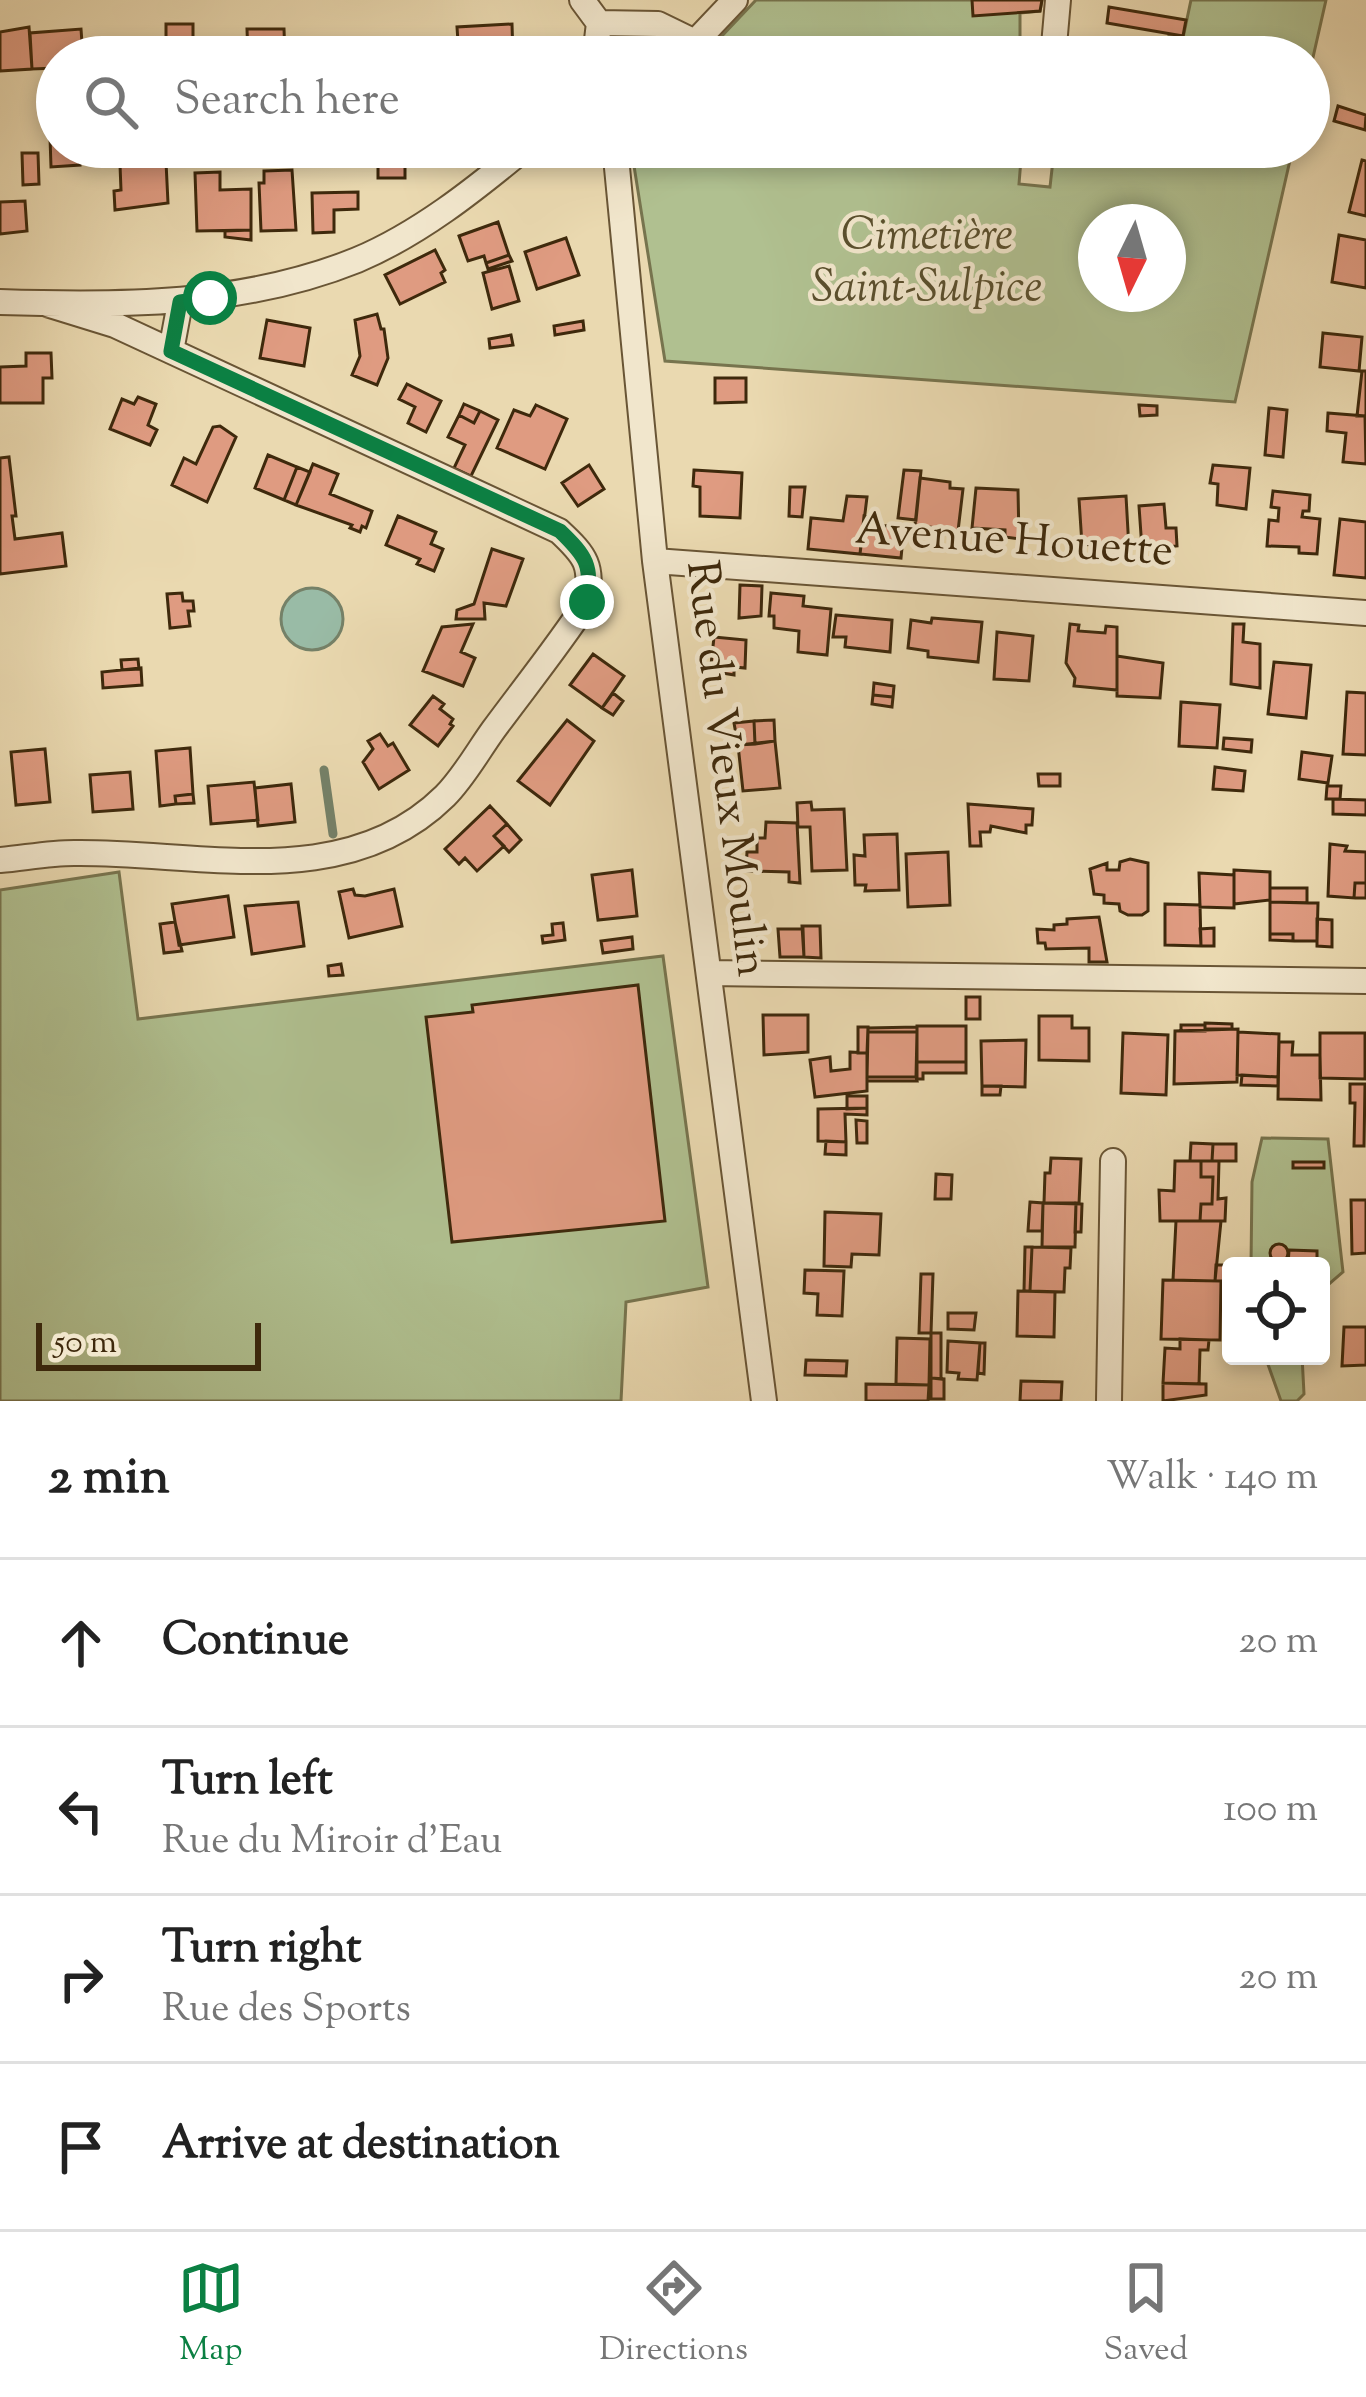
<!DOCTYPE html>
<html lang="en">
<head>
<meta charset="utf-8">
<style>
	body { margin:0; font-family:"Sorts Mill Goudy",serif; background:#f2f2f2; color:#222 }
	.controls { position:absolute; right:36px; bottom:36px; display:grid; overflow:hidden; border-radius:12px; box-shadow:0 6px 18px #0003 }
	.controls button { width:108px; height:108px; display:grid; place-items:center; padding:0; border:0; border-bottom:3px solid #e0e0e0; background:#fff; color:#222; font:60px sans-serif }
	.compass { position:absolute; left:1078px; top:204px; width:108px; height:108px; border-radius:50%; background:#fff; box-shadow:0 6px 18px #0003; rotate:185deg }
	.scale { position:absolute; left:36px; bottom:30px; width:225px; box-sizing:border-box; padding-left:12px; border:6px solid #3e290c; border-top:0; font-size:33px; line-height:42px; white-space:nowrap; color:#3e290c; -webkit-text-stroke:9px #f1e6cc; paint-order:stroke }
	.stop { position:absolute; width:36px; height:36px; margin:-27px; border:9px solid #0b8043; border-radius:50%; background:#fff }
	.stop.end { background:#0b8043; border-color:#fff; box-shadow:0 3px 12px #0008 }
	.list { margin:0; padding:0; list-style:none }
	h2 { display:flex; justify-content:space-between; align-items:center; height:156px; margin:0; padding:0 48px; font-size:51px }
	h2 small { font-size:39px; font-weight:400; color:#767676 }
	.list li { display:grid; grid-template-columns:78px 1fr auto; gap:36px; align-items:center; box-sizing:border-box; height:168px; padding:0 48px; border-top:3px solid #e0e0e0 }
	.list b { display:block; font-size:45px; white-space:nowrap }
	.list p { margin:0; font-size:39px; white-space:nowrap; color:#767676 }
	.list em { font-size:39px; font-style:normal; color:#767676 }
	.icon { flex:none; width:66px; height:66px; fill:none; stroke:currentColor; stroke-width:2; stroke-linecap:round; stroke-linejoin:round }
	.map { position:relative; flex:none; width:1366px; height:1401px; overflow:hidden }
	.search { position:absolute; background:#fff; box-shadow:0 6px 18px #0003; left:36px; right:36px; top:36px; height:132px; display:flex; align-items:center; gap:30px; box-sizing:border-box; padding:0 42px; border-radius:66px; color:#767676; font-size:45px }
	.sheet { height:828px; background:#fff }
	nav { display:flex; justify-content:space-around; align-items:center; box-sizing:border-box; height:168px; border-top:3px solid #e0e0e0; background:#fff; font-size:33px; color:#767676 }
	nav a { display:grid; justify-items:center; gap:6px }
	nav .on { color:#0b8043 }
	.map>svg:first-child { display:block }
</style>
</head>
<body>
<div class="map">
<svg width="1366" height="1401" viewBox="0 0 1366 1401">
	<rect width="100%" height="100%" fill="#ead9b0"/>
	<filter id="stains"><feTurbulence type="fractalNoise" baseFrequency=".00167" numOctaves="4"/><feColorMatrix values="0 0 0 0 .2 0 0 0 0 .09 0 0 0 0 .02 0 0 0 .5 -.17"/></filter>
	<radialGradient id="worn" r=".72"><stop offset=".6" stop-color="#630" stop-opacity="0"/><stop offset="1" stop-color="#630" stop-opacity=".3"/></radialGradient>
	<!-- green -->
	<path fill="#b0c090" stroke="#77744e" stroke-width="3" fill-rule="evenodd" d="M756 0H1042L1040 11 1020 13V57H702Z
		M1191 0H1326L1309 75V57H1166L1169 35 1183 38Z
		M631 147H1022L1019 184 1050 187 1054 151 1150 158 1152 147H1293L1235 402 665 361ZM1096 222H1168V294H1096Z
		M119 872 138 1019 663 956 708 1287 626 1302 621 1401H0V890Z
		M1262 1138 1328 1139 1343 1272 1321 1291V1266H1251L1252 1182Z
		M1265 1356H1302L1304 1394 1297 1401H1281Z"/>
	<!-- water -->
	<path fill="#99bba6" stroke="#758168" stroke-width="3" d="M281 619a31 31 0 1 1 62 0a31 31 0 1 1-62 0Z"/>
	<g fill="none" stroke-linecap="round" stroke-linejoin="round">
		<!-- stream -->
		<path stroke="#758168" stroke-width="9" d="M324 770 333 834"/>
	</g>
	<!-- building -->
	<path fill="#df9b81" stroke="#3e290c" stroke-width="3" d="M972 0H1042L1040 11 973 16Z
		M1109 7 1186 20 1183 36 1107 23Z
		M166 24H193V50H166Z
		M512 24 513 57H459L457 27Z
		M29 27 32 69 0 71V32Z
		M81 29 83 57H57V68L32 69 30 33Z
		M247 29H284L285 57H248Z
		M1338 106 1366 115 1365 130 1334 121Z
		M57 136V147H79L80 165 51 167 50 137Z
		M378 147H405V178H378Z
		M22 153H38L39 184 23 185Z
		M1362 160 1366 161V216L1349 212Z
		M166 162 168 203 115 210 114 191 121 190 120 165Z
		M292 170 296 230 261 231 259 183H264V171Z
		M220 172V190L251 189V230L197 231 195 173Z
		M358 192V209L334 210V232L313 233 312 193Z
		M25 201 27 231 0 234V202Z
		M498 222 509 255 486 263 484 256 468 261 459 236Z
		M251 230V240L225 237V231Z
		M1339 235 1366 240V288L1332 282Z
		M566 238 579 275 537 289 525 252Z
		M435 250 445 270 441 273 445 282 400 304 385 275Z
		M509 255 512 261 488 269 486 263Z
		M509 266 519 301 492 309 483 273Z
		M377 314 381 329H384L388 358 377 385 352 375 360 356 355 320Z
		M267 320 310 328 304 366 260 358Z
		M583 321 584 330 555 335 554 326Z
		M1323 333 1362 337 1359 371 1320 367Z
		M511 335 513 345 490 348 489 339Z
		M26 353H51L52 378H43V403H0V367L26 366Z
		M1362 371H1366V416H1357Z
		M715 378H746V402L715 403Z
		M407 384 441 401 426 432 408 423 415 407 399 399Z
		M138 397 156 404 148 425 157 430 150 445 110 429 122 399 134 404Z
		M464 404 480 411 474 423 459 415Z
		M536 405 567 419 545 469 497 448 514 410 530 416Z
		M1139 405 1157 406V415L1140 416Z
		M1269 408 1287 410 1283 457 1265 455Z
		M480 411 498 420 471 476 454 468 465 445 448 437 459 415 474 423Z
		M1328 413 1365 416 1366 464 1343 462 1346 433 1327 431Z
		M220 426 236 437 207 502 172 485 184 458 196 464 213 427Z
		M268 455 297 467 284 500 255 488Z
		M9 457 16 516H12L15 539 62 533 66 566 0 574V458Z
		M313 464 338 474 330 494 372 511 366 528 362 526 360 532 350 528 352 525 296 505Z
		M589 465 604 489 578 506 562 483Z
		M1213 465 1250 468 1246 509 1217 505 1218 484 1210 483Z
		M297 467 310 472 296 505 284 500Z
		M694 470 742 473 740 518 700 516V487L693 486Z
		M904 470 921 471 916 520 898 518Z
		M920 478 950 482V488L963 489 958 531 915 525Z
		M790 487H805L802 517 789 516Z
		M976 488 1018 490 1019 539 1005 537V530L972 528Z
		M1273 491 1310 495 1309 511H1303L1302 517 1320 519 1317 554 1299 553V547L1267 546 1269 520 1278 521 1279 508 1271 507Z
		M847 496 867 497 860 554 808 549 811 518 843 521Z
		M1126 496 1129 549 1101 550 1100 544 1082 545 1079 499Z
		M1164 504 1166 528H1176L1177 546 1142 549 1139 506Z
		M398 516 436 532 431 544 443 549 434 571 417 564 420 559 386 545Z
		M864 516 873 518V525L904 527 901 558 860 554Z
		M1340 519 1366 522V578L1334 575Z
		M492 549 523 559 506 606 484 603 485 619H456L457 610 474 604Z
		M740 585 762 586 761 616 739 618Z
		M182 593 183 601H193L194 611H188L190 626 170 628 167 594Z
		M771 593 804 596 803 606 831 609 827 655 798 652 799 631 774 628V616H769Z
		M836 615 892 620 890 652 845 647 846 637H833Z
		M932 618 982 622 978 662 928 657V651L908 648 911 620 931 623Z
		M473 624 461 652 475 658 463 686 423 671 442 627Z
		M1070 624 1079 625 1078 631 1105 633 1106 626 1117 627V690L1074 686 1075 678 1066 663Z
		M1233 624H1244L1243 642 1260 644V688L1231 684Z
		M997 632 1033 636 1029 681 994 679Z
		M714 637 746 640 745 668 734 667V675L716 672V666L711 665Z
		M593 654 624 676 602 708 570 685Z
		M1117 656 1163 663 1160 698 1117 696Z
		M138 659 139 669 122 670 121 660Z
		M1274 662 1311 665 1306 718 1268 714Z
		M141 668 142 685 103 688 102 672Z
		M874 683 894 686 893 697 873 695Z
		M1347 692 1366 693V755L1343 754Z
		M613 693 623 701 613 715 602 708Z
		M873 695 893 697 892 707 872 704Z
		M433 696 444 704 440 709 453 719 450 724 453 726 438 746 410 725Z
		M1181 702 1220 705 1217 748 1179 746Z
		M567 720 594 741 550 805 518 781Z
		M774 720 775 741 755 744 754 721Z
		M754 721 755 744 738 745 734 723Z
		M380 734 388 746 393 743 409 770 379 789 363 762 373 749 368 741Z
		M1224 738 1252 740 1251 752 1223 749Z
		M775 741 780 788 743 791 738 745Z
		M190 748 193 794 175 796 176 804 160 806 156 751Z
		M45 749 50 802 16 805 11 752Z
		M1302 752 1332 756 1328 783 1299 779Z
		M1215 767 1245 771 1243 791 1213 789Z
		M130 772 133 809 93 812 90 775Z
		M1038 774H1060V786H1039Z
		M254 782 258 820 211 824 208 786Z
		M291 784 295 822 258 826 255 788Z
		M1327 786H1341L1340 799H1326Z
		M193 794 194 803 176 804 175 796Z
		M1333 799 1366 800V815L1333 814Z
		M811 802 812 810 844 809 847 870 812 871 810 827H798L797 803Z
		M968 804 1033 809 1032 825H1026V833L991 826 990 832H980L981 846H970Z
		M490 806 507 824 494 836 504 846 477 871 465 858 459 864 445 849Z
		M766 822 797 823 800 883 789 882V872L746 871 747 852H757V838H765Z
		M507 824 521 840 509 852 494 836Z
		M897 834 899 890 865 891 866 885H855L854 855 865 856 864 835Z
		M1330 844 1347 846 1345 851 1366 852V883H1355L1354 898 1328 896Z
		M948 852 950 905 908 907 906 854Z
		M1130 859 1148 863V911L1142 915H1128L1120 911 1119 904 1104 903V895L1094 894 1090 869 1107 863V870H1119L1120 862Z
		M632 870 637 916 598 920 592 875Z
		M1234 870 1270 872V900L1234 904Z
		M1199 873 1234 875V908L1200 907Z
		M1355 883H1366V898H1354Z
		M1270 888H1307V903L1270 902Z
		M353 889 355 895 365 896 394 889 402 926 349 938 339 892Z
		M228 896 234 937 179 945 172 904Z
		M298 902 304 946 252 954 245 906Z
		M1270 902 1318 903 1317 941H1293V934H1270Z
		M1165 904 1200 905 1201 946 1165 945Z
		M1099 917 1107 962H1089V948L1046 949 1045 943H1038L1037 929 1054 930V925L1067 924V919Z
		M1317 919 1332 920V947L1317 946Z
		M175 922 182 951 164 953 160 924Z
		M563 923 565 940 543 943 542 936 553 935 552 924Z
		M802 926H820L821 958 804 957Z
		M1214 928V946H1201L1200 929Z
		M778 929H803L804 957H780Z
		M1270 934H1293V941L1270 940Z
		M632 937 633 949 603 953 601 941Z
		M341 964 343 975 329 976 328 966Z
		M638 985 665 1221 452 1242 426 1017 473 1012 472 1005Z
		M966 997H980V1019H966Z
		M763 1015H808V1052L764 1055Z
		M1039 1016H1072V1028H1089V1061L1039 1060Z
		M1205 1023 1232 1024V1029H1205Z
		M1181 1025H1205V1031H1181Z
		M917 1026H966V1062H917Z
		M858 1027H868L867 1053H858Z
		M917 1027V1032H868V1028Z
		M1238 1029 1237 1082 1174 1084 1175 1031Z
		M868 1032H917L916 1077H867Z
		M1238 1032 1279 1034 1278 1077 1237 1075Z
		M1123 1033 1168 1035 1166 1095 1121 1093Z
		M1320 1033H1365V1079L1320 1078Z
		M1026 1040 1025 1087 982 1086 981 1041Z
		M1279 1042H1293L1292 1055H1320L1321 1100 1278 1099Z
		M850 1052 867 1053V1091L815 1097 810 1060 830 1057 831 1071 850 1069Z
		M917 1062H966V1073H923V1079H917Z
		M1242 1075 1278 1077V1086L1241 1085Z
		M867 1077H916L917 1081H867Z
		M1350 1084H1365L1364 1146H1354L1355 1103H1350Z
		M982 1086H1001L1000 1095H982Z
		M847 1096H867V1108L847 1109Z
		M867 1108V1115L845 1114 846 1142 818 1141V1109Z
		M856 1120 867 1121V1143H857Z
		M826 1141 846 1142V1155L825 1154Z
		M1191 1143 1213 1144 1212 1161H1190Z
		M1213 1144H1236V1161H1212Z
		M1051 1158 1081 1159 1079 1204 1044 1203 1045 1173H1050Z
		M1175 1161H1201V1177H1213L1212 1204H1201L1200 1221H1160L1159 1190 1174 1191Z
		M1201 1161H1219L1218 1199 1226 1198 1225 1221H1200L1201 1204H1212L1213 1177H1201Z
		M1293 1162H1324V1168H1293Z
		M936 1174 952 1175 951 1199H935Z
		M1351 1200H1366V1253L1352 1254Z
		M1030 1202 1043 1203 1042 1231H1028Z
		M1043 1203H1076L1075 1247H1042Z
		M1076 1203 1082 1204 1081 1232H1075Z
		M825 1212 881 1214 879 1255 852 1254 851 1267 824 1266Z
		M1176 1221H1221L1215 1281 1173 1280Z
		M1270 1253a9 9 0 1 1 18 0a9 9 0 1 1-18 0Z
		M1025 1247H1032L1030 1291H1024Z
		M1032 1247 1071 1248 1070 1268H1065L1064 1292 1030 1291Z
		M1289 1250 1317 1251V1265H1288Z
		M1216 1265H1225L1224 1281H1215Z
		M805 1270 844 1271 842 1316 817 1315 818 1294 804 1293Z
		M921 1274H933L931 1333H919Z
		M1163 1280 1221 1281 1220 1340 1161 1339Z
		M1018 1291 1055 1292 1054 1337 1017 1336Z
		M948 1313H976L974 1330 948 1329Z
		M1344 1327H1366V1365L1342 1366Z
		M931 1333H941V1379L931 1378Z
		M897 1338 930 1339 929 1385 896 1384Z
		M1180 1339 1209 1340 1208 1350H1200L1199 1384 1163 1383 1165 1348 1180 1349Z
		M948 1341 980 1343 977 1380 958 1379 959 1373 947 1372Z
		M980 1343H985L984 1374 978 1373Z
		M806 1360 847 1361 846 1376 805 1375Z
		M931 1378 944 1379V1399H931Z
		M1021 1381 1062 1382 1061 1401H1020Z
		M1163 1383 1206 1384V1395L1163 1401Z
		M866 1384 929 1385 928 1401H866Z"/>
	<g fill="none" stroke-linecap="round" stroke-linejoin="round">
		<defs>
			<path id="minor" d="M582 0 599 23
				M599 23 658 24 695 42
				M595 57 599 23
				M681 57 735 0
				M1053 57 1058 0
				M615 147 655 561 764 1401
				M0 302C121 306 243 306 357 260 419 234 474 190 526 147
				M171 351 180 303
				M655 561 1366 613
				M0 860C24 858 49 853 74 853 197 851 345 895 445 796 464 777 478 751 494 729 525 687 558 646 587 602 592 565 587 557 559 531L115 325 47 304
				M709 973 1366 981
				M1109 1401 1113 1161"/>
		</defs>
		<!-- minor casing -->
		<use href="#minor" stroke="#695535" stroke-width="28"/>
		<!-- minor -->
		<use href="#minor" stroke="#f1e6cc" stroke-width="24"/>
	</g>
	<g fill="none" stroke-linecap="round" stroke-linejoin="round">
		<!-- route -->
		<path stroke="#0b8043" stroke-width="15" d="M210 298 180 302 171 351 560 531C587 557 592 565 587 602"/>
	</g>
	<g text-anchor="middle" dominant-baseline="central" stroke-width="9" stroke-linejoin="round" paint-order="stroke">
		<!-- park labels -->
		<g font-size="45" font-style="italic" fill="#5a4f2d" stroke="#f1e6cc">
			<text x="927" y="237">Cimetière<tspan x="927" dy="52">Saint-Sulpice</tspan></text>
		</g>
		<!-- street labels -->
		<g font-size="45" fill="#3e290c" stroke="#f1e6cc">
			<text transform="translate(1014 543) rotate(4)">Avenue Houette</text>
			<text transform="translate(724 769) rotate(83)">Rue du Vieux Moulin</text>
		</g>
	</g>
	<rect width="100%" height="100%" filter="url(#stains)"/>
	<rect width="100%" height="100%" fill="url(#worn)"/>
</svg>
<div class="controls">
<button><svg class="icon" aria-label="locate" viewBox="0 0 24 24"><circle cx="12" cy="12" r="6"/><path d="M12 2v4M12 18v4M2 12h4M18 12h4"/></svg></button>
</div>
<svg class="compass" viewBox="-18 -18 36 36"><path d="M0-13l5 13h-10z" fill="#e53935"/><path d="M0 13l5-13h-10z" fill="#767676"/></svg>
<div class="scale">50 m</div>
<div class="stop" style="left:210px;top:298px"></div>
<div class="stop end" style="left:587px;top:602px"></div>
<div class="search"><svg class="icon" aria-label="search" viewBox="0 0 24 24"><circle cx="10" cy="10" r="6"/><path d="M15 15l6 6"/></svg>Search here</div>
</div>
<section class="sheet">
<h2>2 min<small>Walk · 140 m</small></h2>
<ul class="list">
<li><svg class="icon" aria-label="ahead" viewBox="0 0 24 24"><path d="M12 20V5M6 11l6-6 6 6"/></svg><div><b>Continue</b></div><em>20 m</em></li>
<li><svg class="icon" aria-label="left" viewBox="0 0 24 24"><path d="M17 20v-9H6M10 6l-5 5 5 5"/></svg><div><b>Turn left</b><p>Rue du Miroir d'Eau</p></div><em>100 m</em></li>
<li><svg class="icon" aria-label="right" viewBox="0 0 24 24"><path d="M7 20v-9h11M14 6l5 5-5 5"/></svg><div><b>Turn right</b><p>Rue des Sports</p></div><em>20 m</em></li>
<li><svg class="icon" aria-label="arrive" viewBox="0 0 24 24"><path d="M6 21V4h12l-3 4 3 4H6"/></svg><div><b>Arrive at destination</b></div></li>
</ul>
</section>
<nav>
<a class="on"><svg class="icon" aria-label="map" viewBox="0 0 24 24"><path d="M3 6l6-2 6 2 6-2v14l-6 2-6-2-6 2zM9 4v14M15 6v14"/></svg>Map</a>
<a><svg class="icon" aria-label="directions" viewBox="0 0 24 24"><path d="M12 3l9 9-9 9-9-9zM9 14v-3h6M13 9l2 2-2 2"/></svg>Directions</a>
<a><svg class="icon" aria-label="saved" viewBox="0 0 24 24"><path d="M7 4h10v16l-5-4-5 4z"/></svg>Saved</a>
</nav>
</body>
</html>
